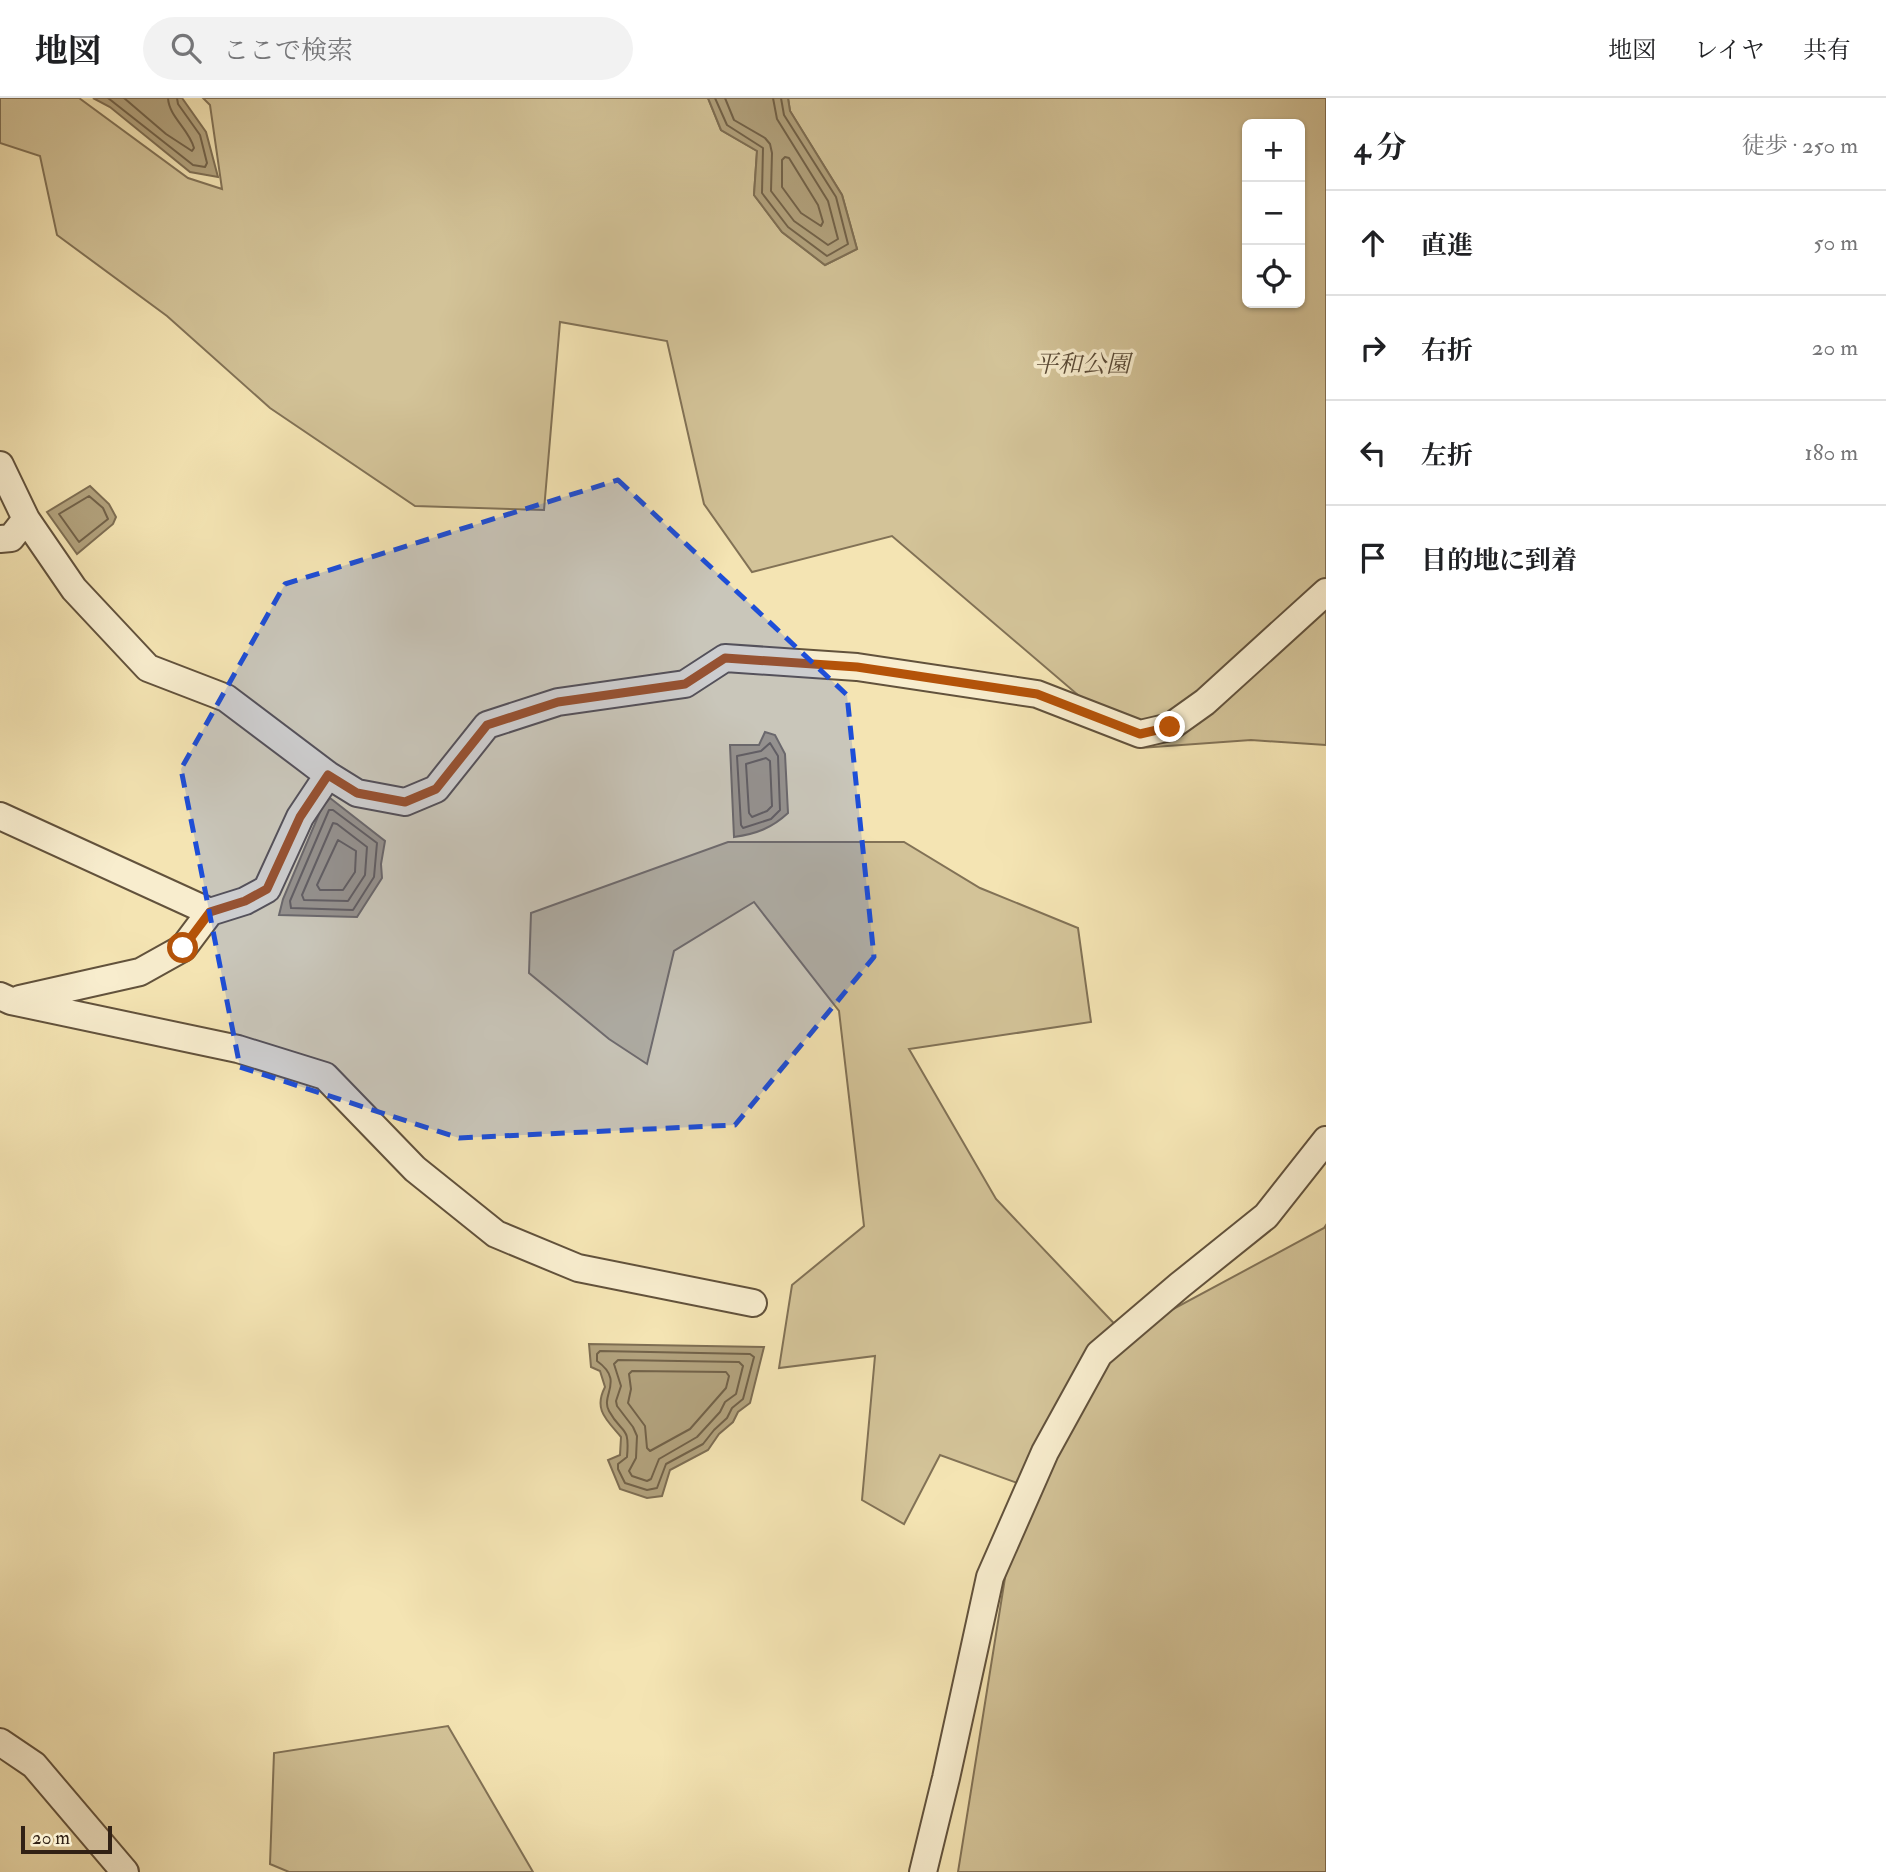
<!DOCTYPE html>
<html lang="ja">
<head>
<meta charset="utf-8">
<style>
	body { margin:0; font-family:"IM FELL Double Pica","Noto Serif JP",serif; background:#f2f2f2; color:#202124 }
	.controls { position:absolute; right:21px; top:21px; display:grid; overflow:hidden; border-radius:10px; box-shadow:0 2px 5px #0004 }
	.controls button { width:63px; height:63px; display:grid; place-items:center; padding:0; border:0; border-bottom:2px solid #e0e0e0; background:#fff; color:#202124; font:35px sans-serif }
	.scale { position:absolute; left:21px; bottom:18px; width:91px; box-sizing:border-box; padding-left:7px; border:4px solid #312115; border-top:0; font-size:19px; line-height:24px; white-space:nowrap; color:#312115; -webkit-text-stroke:5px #f8edce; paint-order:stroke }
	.stop { position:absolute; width:21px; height:21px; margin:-16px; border:5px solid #b45309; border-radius:50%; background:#fff }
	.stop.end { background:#b45309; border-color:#fff; box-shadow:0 2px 7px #0008 }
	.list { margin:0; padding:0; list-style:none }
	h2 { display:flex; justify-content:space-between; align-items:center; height:91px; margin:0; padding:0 28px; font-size:30px }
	h2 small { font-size:23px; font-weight:400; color:#757577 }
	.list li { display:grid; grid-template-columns:46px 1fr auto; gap:21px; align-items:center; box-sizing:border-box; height:105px; padding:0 28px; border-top:2px solid #e0e0e0 }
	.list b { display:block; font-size:26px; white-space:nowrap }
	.list em { font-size:23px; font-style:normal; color:#757577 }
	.icon { flex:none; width:38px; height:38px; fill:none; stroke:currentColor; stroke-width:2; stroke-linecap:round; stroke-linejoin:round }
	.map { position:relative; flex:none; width:1326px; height:1774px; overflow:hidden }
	header { display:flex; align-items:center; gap:42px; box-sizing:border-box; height:98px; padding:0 35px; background:#fff; border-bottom:2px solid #e0e0e0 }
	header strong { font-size:33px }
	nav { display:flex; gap:38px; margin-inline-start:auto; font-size:24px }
	.search { width:490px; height:63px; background:#f2f2f2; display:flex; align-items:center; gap:18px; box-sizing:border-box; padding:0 24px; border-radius:38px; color:#757577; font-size:26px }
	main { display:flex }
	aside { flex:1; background:#fff }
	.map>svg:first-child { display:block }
</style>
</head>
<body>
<header>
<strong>地図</strong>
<div class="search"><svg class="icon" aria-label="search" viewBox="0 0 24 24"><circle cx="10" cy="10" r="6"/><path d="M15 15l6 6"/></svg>ここで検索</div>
<nav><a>地図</a><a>レイヤ</a><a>共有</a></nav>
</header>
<main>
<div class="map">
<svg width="1326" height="1774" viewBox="0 0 1326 1774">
	<rect width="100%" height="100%" fill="#f4e4b3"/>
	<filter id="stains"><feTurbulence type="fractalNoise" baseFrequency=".00286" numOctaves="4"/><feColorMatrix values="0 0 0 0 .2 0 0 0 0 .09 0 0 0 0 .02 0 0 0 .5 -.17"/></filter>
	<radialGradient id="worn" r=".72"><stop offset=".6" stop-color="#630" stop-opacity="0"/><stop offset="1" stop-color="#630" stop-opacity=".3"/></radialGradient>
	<!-- green -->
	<path fill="#d3c398" stroke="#827256" stroke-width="2" fill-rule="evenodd" d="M0 0H79L188 80 222 91 210 7 203 0H708L721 32 757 53 754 97 782 134 825 167 857 151 842 97 790 13 788 0H1326V647L1251 642 1140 650 892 438 752 474 704 406 667 243 560 224 544 412 415 408 270 310 167 218 57 137 40 58 0 45ZM1247 26H1300V205H1247Z
		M728 744H904L980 790 1078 830 1091 924 909 951 996 1101 1125 1237 1324 1130 1326 1127V1774H958L1020 1386 940 1357 904 1426 862 1402 875 1258 779 1270 792 1187 864 1128 839 913 754 804 674 853 647 966 609 941 529 875 531 815Z
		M448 1628 533 1774H289L270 1766 274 1655Z"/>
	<!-- water -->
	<path fill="#b2a27d" stroke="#7e6e53" stroke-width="2" d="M93 0H182L206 34 218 79 190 74 110 9Z
		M708 0H788L790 13 842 97 857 151 825 167 782 134 754 97 757 53 721 32Z
		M90 388 109 406 116 419 113 426 77 456 47 414Z
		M765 634 775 637 785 656 788 715C772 730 756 736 734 739L730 647H759Z
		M330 700 385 743 381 766 382 780 357 819 279 817 283 801 322 709Z
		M589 1246 764 1249 750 1305 738 1314 733 1324 719 1336 708 1352 670 1372 662 1398 647 1400 620 1391 608 1362 620 1357 621 1339C607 1322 593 1312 605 1289L600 1273 591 1269Z"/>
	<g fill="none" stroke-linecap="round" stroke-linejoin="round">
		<!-- shore -->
		<path stroke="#726249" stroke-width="2" d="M108 0 193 67 205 69 207 65 200 37 178 6 177 0
			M124 0 166 36 192 53 194 50C189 31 169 19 168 0
			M715 0 727 27 763 50 762 95 788 129 827 158 848 146 836 99 784 17 781 0
			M725 0 734 22 765 40 770 46 772 55 771 93 794 123 828 147 838 141 828 103 777 21 773 0
			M785 59 789 60 818 107 823 124 821 128 801 115 782 89V62Z
			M89 398 103 410 108 421 79 444 59 416Z
			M770 645 778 658 780 712 771 721 743 730 741 727 737 658 761 653Z
			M766 660 770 663 772 708 767 713 752 719 749 715 746 666Z
			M329 712H333L377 745 374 779 353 812 291 810 290 803Z
			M333 725 337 726 367 749 365 777 348 803 304 802 302 797Z
			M338 742 356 753 355 774 343 792H320L317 787Z
			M600 1253 750 1256 754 1259 743 1301 732 1310 727 1320 714 1332 703 1346 666 1366 657 1390 647 1392 625 1385 618 1371V1366L627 1359C630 1326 622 1337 609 1313 600 1297 625 1283 597 1263V1256Z
			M618 1262 739 1264 743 1268 736 1296 725 1304 720 1314 697 1339 659 1361 651 1381 647 1383 632 1378 629 1373 636 1360 637 1338 633 1329 617 1308 616 1303 621 1288 614 1266Z
			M632 1273 726 1274 729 1278 726 1290 690 1331 650 1353 647 1350 645 1328 628 1305 631 1291 629 1276Z"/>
		<defs>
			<path id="street" d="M0 367 26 421 74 491 148 570 226 600 328 677 357 695 405 704 436 691 487 627 558 604 685 586 725 560 857 569 1037 596 1140 636 1170 629 1205 604 1326 494
				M0 441 11 440 26 421
				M0 718 210 814 245 803 267 791 300 719 328 677
				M0 898 11 903 238 951 325 978 415 1071 496 1136 578 1170 753 1205
				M20 901 140 874 183 850 210 814
				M0 1644 34 1667 125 1774
				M923 1774 946 1680 990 1479 1045 1354 1099 1256 1180 1187 1266 1118 1326 1042"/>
		</defs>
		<!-- street casing -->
		<use href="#street" stroke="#62523c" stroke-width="30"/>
		<!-- street -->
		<use href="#street" stroke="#f8edce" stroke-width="26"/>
	</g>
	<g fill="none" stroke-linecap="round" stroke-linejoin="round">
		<!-- route -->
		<path stroke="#b45309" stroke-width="9" d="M183 850 210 814 245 803 267 791 300 719 328 677 357 695 405 704 436 691 487 627 558 604 685 586 725 560 857 569 1037 596 1140 636 1170 629"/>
	</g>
	<!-- marked area -->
	<path fill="#1d4ed8" fill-opacity="0.2" stroke="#1d4ed8" stroke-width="5" stroke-dasharray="14 9" stroke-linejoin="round" d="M618 382 847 597 874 859 735 1027 459 1040 240 969 181 671 285 486Z"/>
	<g text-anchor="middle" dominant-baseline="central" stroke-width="7" stroke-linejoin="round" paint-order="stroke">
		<!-- park labels -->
		<g font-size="24" font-style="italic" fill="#5a4a36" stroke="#f8edce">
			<text x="1082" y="266">平和公園</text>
		</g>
	</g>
	<rect width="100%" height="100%" filter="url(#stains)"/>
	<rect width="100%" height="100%" fill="url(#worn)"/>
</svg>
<div class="controls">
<button>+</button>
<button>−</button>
<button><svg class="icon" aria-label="locate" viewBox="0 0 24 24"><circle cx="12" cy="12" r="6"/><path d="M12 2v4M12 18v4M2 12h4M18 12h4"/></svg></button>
</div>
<div class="scale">20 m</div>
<div class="stop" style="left:183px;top:850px"></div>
<div class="stop end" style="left:1170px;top:629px"></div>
</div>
<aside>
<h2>4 分<small>徒歩 · 250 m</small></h2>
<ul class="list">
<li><svg class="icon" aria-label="ahead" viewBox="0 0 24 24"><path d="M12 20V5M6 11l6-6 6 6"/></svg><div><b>直進</b></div><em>50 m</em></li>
<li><svg class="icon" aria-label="right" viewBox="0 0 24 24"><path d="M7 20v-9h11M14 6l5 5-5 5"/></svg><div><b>右折</b></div><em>20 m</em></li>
<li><svg class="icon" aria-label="left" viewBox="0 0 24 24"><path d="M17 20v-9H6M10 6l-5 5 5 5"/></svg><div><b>左折</b></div><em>180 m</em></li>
<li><svg class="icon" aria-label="arrive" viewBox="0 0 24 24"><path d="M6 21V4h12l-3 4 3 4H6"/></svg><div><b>目的地に到着</b></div></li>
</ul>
</aside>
</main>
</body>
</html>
